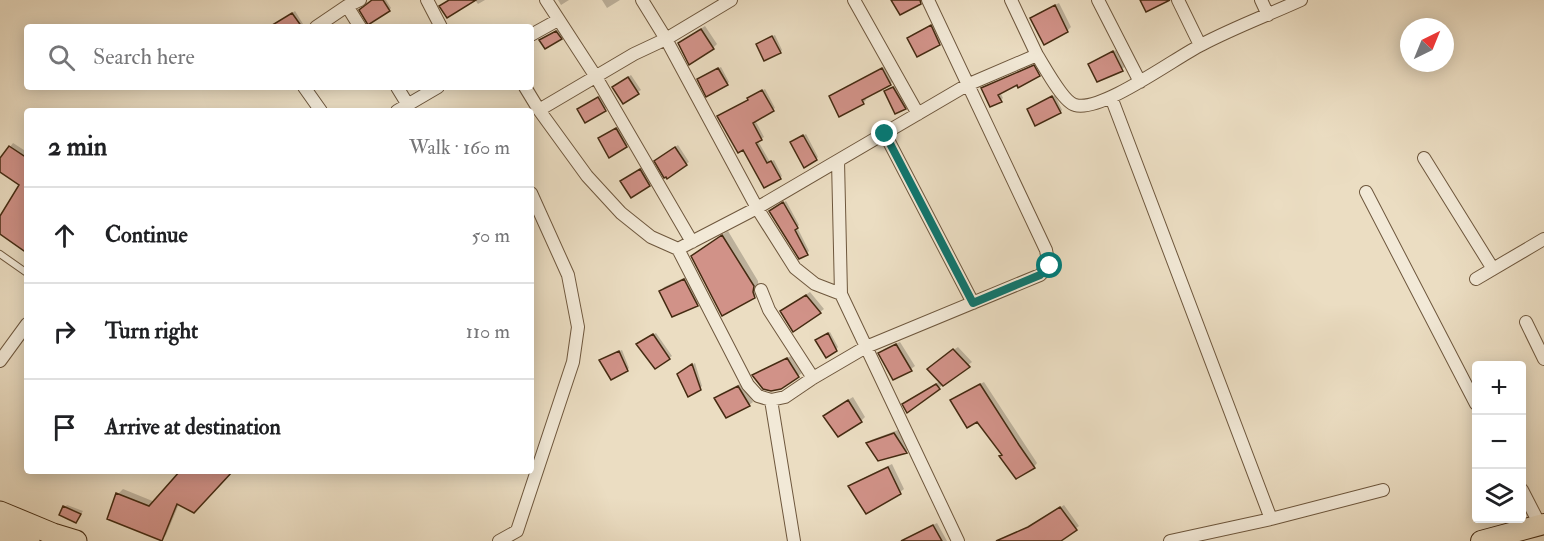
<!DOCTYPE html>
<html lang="en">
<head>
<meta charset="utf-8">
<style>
	body { margin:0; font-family:"IM FELL Double Pica",serif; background:#f2f2f2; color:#202124 }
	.controls { position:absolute; right:18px; bottom:18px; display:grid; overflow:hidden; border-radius:6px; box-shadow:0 3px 15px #0003 }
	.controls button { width:54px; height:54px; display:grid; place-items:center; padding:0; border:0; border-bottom:2px solid #e0e0e0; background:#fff; color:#202124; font:30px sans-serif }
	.compass { position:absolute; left:1400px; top:18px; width:54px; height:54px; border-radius:50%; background:#fff; box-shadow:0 3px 15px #0003; rotate:43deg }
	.stop { position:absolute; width:18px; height:18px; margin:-14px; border:4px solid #0f766e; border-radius:50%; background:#fff }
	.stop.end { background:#0f766e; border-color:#fff; box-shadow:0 2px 6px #0008 }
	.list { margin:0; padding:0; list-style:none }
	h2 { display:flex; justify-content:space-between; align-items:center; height:78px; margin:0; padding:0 24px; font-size:26px }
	h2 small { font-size:20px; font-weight:400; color:#757577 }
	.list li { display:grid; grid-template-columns:39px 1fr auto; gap:18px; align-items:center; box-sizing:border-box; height:96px; padding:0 24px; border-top:2px solid #e0e0e0 }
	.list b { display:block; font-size:22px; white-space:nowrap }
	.list em { font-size:20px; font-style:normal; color:#757577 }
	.icon { flex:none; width:33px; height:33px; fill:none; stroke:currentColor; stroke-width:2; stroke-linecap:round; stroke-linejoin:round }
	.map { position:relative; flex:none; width:1544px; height:541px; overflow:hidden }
	.search { position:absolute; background:#fff; box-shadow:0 3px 15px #0003; left:24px; top:24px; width:510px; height:66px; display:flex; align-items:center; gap:15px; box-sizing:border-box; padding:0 21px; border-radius:6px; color:#757577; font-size:22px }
	.panel { position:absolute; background:#fff; box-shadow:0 3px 15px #0003; left:24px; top:108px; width:510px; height:366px; border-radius:6px }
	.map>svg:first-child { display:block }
</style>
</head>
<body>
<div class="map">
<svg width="1544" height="541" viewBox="0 0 1544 541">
	<rect width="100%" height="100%" fill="#ebddc2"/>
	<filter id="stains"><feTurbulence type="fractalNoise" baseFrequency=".00333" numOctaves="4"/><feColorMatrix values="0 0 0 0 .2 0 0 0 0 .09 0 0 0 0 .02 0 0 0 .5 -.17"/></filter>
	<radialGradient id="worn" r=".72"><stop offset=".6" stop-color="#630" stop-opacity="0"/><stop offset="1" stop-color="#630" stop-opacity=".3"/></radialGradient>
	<!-- shadow -->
	<path fill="#0003" d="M373 0H386L391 8 389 10Z
		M475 0H485L478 4Z
		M558 0H569L561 5Z
		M602 0H620L607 8Z
		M1059 3 1071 27 1067 31 1032 18 1036 14Z
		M295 11 303 24 300 27H271Z
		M935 23 943 40 939 44 909 38 913 34Z
		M705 26 717 44 713 48 683 40Z
		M559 29 563 36 561 38H544Z
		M775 35 782 50 780 52 760 42Z
		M1116 50 1125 67 1098 80 1092 62Z
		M1036 64 1041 72 1000 92 1003 98 1001 100 982 88 985 86Z
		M886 66 893 81 890 84 865 97 866 100 863 103 830 97 834 93Z
		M721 67 729 82 727 84 701 77Z
		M631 75 641 90 624 102 616 85Z
		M896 85 907 105 905 108 886 91Z
		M765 89 775 108 755 120 764 137 758 141 770 162 774 160 782 176 780 178 744 148 749 99 751 96Z
		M601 95 607 107 585 121 579 109Z
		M1055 95 1062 110 1060 112 1029 109Z
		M619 126 629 144 626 146 599 138Z
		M806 134 818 157 816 159 792 142Z
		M13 143 27 152V251L0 232V219L21 184 0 170V160Z
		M678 145 689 162 667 177 658 159Z
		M642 167 651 183 649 185 624 179Z
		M786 201 799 225 797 227 809 251 807 253 773 209Z
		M728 231 758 281V287L760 291 754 297 693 256 698 251Z
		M688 276 701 301 697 304 661 291 664 287Z
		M810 292 824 309 820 312 781 311 785 308Z
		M830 332 838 347 836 350 819 338Z
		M656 333 672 356 655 367 640 342Z
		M900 342 915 366 911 369 880 353 884 349Z
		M958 347 972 362 939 388 904 404 908 400 940 381 932 365Z
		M622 350 629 368 627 370 603 358Z
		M791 356 802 373 798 376 754 375 758 372Z
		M695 363 702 386 700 388 681 372Z
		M984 382 1037 463 1034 467 952 400 955 397Z
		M742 383 753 402 749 405 716 398 720 394Z
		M853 397 865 417 861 421 825 416 828 412Z
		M898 430 909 448 906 452 868 444 871 440Z
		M892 464 904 489 900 492 850 486 853 483Z
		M182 471H231L179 504 166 535 161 540 108 518 118 494 123 489 155 502Z
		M67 505 83 511 76 522 65 507Z
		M1064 505 1079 526 1058 541H996L1033 525Z
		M937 523 947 541H903L905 539Z"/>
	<!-- building -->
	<path fill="#d19288" stroke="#442a11" stroke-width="1.5" d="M372 0H383L390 11 368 25 359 10Z
		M449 0H476L447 18 439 6Z
		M891 0H920L921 4 900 15Z
		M1140 0H1170L1146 12Z
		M1055 5 1068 32 1044 45 1030 18Z
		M292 13 302 27H269Z
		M931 25 940 45 917 57 907 38Z
		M701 29 714 49 689 65 678 43Z
		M556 31 562 39 545 49 539 40Z
		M772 36 781 53 764 61 756 44Z
		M1113 51 1123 71 1097 82 1088 64Z
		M1034 65 1040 76 1018 88 1017 85 998 95 1002 102 990 107 981 88Z
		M718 68 728 85 706 97 697 79Z
		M882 68 891 85 862 100 864 104 839 117 829 96Z
		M628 77 639 94 623 104 612 87Z
		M893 87 906 109 895 114 884 91Z
		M762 90 774 111 753 123 762 140 756 143 767 163 771 161 781 179 764 188 743 150 738 153 717 116 748 100 747 98Z
		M1052 96 1061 113 1035 126 1027 109Z
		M598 97 606 111 585 123 577 109Z
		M616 128 627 147 609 158 598 138Z
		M803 135 817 160 804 168 790 142Z
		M9 146 27 158V253L0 234V216L19 185 0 172V158Z
		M675 147 687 165 667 179 666 177 664 178 654 161Z
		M640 169 650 186 631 198 620 181Z
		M783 202 798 228 795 230 808 255 799 259 769 211Z
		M722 235 754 286 753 292 755 298 722 316 691 256Z
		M684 279 698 306 672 317 659 291Z
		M806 295 821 313 793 332 780 311Z
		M828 333 837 351 826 358 815 340Z
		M653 334 670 359 655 369 636 344Z
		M896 344 912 371 893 380 878 353Z
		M953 349 970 367 943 386 927 369Z
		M619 351 628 371 611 380 599 360Z
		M787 358 799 377 781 389 771 391 763 389 752 375Z
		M692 364 701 390 688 397 677 374Z
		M936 384 940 389 907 413 902 404Z
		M980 384 1019 445 1035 468 1016 479 999 456 1002 455 977 422 967 428 950 400Z
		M738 386 750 406 726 418 714 398Z
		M848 400 862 422 838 437 823 416Z
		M894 433 907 453 878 461 866 443Z
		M888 467 901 494 866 514 848 486Z
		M180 471H233L194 513 177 504 162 541 107 519 116 493 149 506Z
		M63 506 81 514 76 523 59 515Z
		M1060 507 1077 530 1061 541H996L1028 527Z
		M933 525 942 541H901Z"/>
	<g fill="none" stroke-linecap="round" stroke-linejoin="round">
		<defs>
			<path id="service" d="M0 254 27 273"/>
			<path id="minor" d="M427 0 441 27
				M546 0 596 77 692 242
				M642 0 666 39 757 208 795 268 815 284 841 294
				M854 0 918 114
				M1011 0 1037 55
				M1098 0 1140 82
				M1178 0 1200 45
				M1261 0 1268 15
				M347 6 360 27
				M316 27 347 6 360 0
				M531 35 558 20
				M304 87 321 111
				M397 87 408 105
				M525 87 539 110 587 176 621 213 651 237 678 249 757 208 967 85 1037 55C1044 66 1063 102 1075 105 1101 113 1175 58 1201 45 1233 28 1268 15 1301 0
				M1111 97 1271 519
				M539 110 634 54 666 39 731 0
				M397 111 438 87
				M885 134 973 303
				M1424 158 1493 269
				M838 161 841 294 958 541
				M1366 192 1476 404
				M678 249 748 385 758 396 771 400 785 397 813 378 866 347 1040 275 1049 266 1046 250 928 0
				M1476 279 1544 239
				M761 290 769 310 813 378
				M1526 322 1544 359
				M0 361 27 324
				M771 400 794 541
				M1522 490 1540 525
				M499 541 517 531 573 362 578 327 568 275 531 193
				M1170 541 1271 519 1383 490"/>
			<path id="primary" d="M1481 541 1544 524"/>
			<path id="trunk" d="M0 512 53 534 76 541
				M0 530 29 541"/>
		</defs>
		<!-- service casing -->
		<use href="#service" stroke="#6e573d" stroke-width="8"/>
		<!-- minor casing -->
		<use href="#minor" stroke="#6e573d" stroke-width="14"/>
		<!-- primary casing -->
		<use href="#primary" stroke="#442a11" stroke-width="22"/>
		<!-- trunk casing -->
		<use href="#trunk" stroke="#442a11" stroke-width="23"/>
		<!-- service -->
		<use href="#service" stroke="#f2e9d7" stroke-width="6"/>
		<!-- minor -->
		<use href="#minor" stroke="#f2e9d7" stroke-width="12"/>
		<!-- primary -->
		<use href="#primary" stroke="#ebddc2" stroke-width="20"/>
		<!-- trunk -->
		<use href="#trunk" stroke="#ebddc2" stroke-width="21"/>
	</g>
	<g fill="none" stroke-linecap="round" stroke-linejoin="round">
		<!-- route -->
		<path stroke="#0f766e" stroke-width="8" d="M885 134 973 303 1040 275 1050 266"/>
	</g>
	<rect width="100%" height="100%" filter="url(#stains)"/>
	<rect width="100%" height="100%" fill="url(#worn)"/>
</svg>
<div class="controls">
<button>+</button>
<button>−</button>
<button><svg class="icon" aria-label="layers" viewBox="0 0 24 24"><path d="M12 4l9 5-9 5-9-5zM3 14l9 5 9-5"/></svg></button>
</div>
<svg class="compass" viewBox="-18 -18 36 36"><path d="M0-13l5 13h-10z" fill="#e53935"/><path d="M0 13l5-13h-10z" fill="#757577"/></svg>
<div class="stop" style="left:1050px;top:266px"></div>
<div class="stop end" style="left:885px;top:134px"></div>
<div class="search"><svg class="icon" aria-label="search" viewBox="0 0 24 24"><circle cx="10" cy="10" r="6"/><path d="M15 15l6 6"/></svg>Search here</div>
<section class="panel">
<h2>2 min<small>Walk · 160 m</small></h2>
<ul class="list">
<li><svg class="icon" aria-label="ahead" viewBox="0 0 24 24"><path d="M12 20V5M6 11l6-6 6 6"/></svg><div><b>Continue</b></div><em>50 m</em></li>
<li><svg class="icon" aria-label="right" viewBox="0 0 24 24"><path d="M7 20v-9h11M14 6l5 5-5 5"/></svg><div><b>Turn right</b></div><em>110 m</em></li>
<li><svg class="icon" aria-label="arrive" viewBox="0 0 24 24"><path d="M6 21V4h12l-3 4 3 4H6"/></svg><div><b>Arrive at destination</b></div></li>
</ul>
</section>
</div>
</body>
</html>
